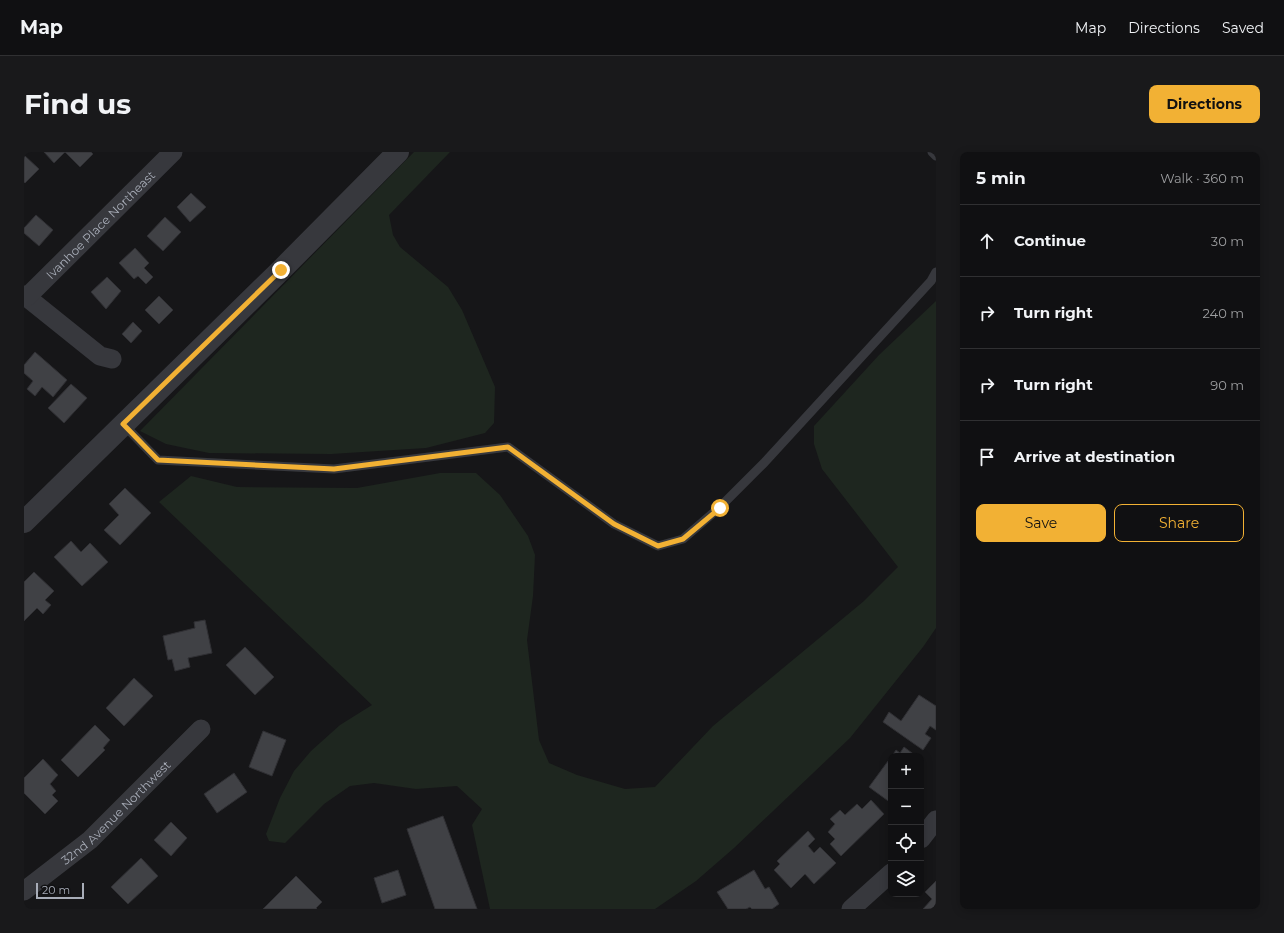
<!DOCTYPE html>
<html lang="en">
<head>
<meta charset="utf-8">
<style>
	body { margin:0; font-family:Montserrat,sans-serif; background:#19191b; color:#f1f3f6 }
	.controls { position:absolute; right:12px; bottom:12px; display:grid; overflow:hidden; border-radius:8px; box-shadow:0 2px 10px #0003 }
	.controls button { width:36px; height:36px; display:grid; place-items:center; padding:0; border:0; border-bottom:1px solid #303032; background:#101012; color:#f1f3f6; font:20px sans-serif }
	.scale { position:absolute; left:12px; bottom:10px; width:48px; box-sizing:border-box; padding-left:4px; border:2px solid #a8adb8; border-top:0; font-size:11px; line-height:14px; white-space:nowrap; color:#a8adb8; -webkit-text-stroke:3px #111113; paint-order:stroke }
	.stop { position:absolute; width:12px; height:12px; margin:-9px; border:3px solid #f2b134; border-radius:50%; background:#fff }
	.stop.end { background:#f2b134; border-color:#fff; box-shadow:0 1px 4px #0008 }
	.list { margin:0; padding:0; list-style:none }
	h2 { display:flex; justify-content:space-between; align-items:center; height:52px; margin:0; padding:0 16px; font-size:17px }
	h2 small { font-size:13px; font-weight:400; color:#9c9d9f }
	.list li { display:grid; grid-template-columns:26px 1fr auto; gap:12px; align-items:center; box-sizing:border-box; height:72px; padding:0 16px; border-top:1px solid #303032 }
	.list b { display:block; font-size:15px; white-space:nowrap }
	.list em { font-size:13px; font-style:normal; color:#9c9d9f }
	.actions { display:flex; gap:8px; padding:12px 16px }
	.actions a { flex:1; padding:9px 0; border:1px solid #f2b134; border-radius:8px; text-align:center; font-size:14px; color:#f2b134 }
	.actions .main { background:#f2b134; color:#111 }
	.icon { flex:none; width:22px; height:22px; fill:none; stroke:currentColor; stroke-width:2; stroke-linecap:round; stroke-linejoin:round }
	.map { position:relative; flex:none; width:912px; height:757px; overflow:hidden; border-radius:8px }
	header { display:flex; align-items:center; gap:24px; box-sizing:border-box; height:56px; padding:0 20px; background:#101012; border-bottom:1px solid #303032 }
	header strong { font-size:19px }
	nav { display:flex; gap:22px; margin-inline-start:auto; font-size:14px }
	.intro { display:flex; align-items:center; justify-content:space-between; box-sizing:border-box; height:96px; padding:0 24px }
	h1 { margin:0; font-size:28px }
	.button { padding:10px 18px; border-radius:8px; background:#f2b134; color:#111; font-size:14px; font-weight:700 }
	main { display:flex; gap:24px; padding:0 24px }
	aside { flex:1; background:#101012; border-radius:8px; box-shadow:0 2px 10px #0003 }
	.map>svg:first-child { display:block }
</style>
</head>
<body>
<header>
<strong>Map</strong>
<nav><a>Map</a><a>Directions</a><a>Saved</a></nav>
</header>
<div class="intro"><h1>Find us</h1><a class="button">Directions</a></div>
<main>
<div class="map">
<svg width="912" height="757" viewBox="0 0 912 757">
	<rect width="100%" height="100%" fill="#161618"/>
	<!-- green -->
	<path fill="#1e261f" d="M390 0H426L365 63 369 83 376 95 424 135 438 158 471 235 470 271 461 281 402 296 307 302 185 301 142 292 116 279Z
		M912 149V476L899 495 826 586 710 696 672 729 631 757H466L448 673 458 657 433 634 392 637 350 631 326 634 300 652 261 691 245 689 242 682 256 646 270 619 287 599 316 573 348 553 135 350 167 324 213 335 333 336 416 321H452L476 343 504 384 511 403 509 444 503 488 515 588 525 611 553 623 601 637 631 635 689 574 840 449 874 415 798 317 790 292V274L855 203Z"/>
	<!-- building -->
	<path fill="#404145" stroke="#303034" d="M20 0H67L69 2 56 15 41 0 30 11Z
		M0 3 15 17 1 31 0 30Z
		M167 41 182 55 166 70 153 55Z
		M12 63 29 78 15 94 0 81V76Z
		M141 65 157 80 139 99 123 84Z
		M111 96 125 111 120 116 129 125 122 132 114 124 110 127 95 111Z
		M83 125 97 139 82 157 67 140Z
		M135 144 149 158 135 172 121 158Z
		M109 170 118 179 107 191 98 182Z
		M11 200 43 228 29 245 18 235 11 244 3 237 9 229 0 221V213Z
		M47 232 63 246 40 271 24 256Z
		M101 336 127 361 96 393 80 378 95 363 85 352Z
		M47 389 57 400 66 391 84 410 58 434 30 405Z
		M10 420 30 439 21 448 27 453 19 462 13 456 0 469V430Z
		M181 468 188 501 164 506 166 515 151 519 148 507 144 508 139 484 171 476 170 470Z
		M221 495 250 525 231 543 202 513Z
		M110 526 129 544 100 574 82 556Z
		M895 543 912 554V578L906 574 901 582 907 586 899 598 859 570 865 560 877 569Z
		M71 573 86 588 79 596 81 598 54 625 37 608Z
		M239 579 262 588 248 624 225 615Z
		M880 595 892 604H868L872 598 876 601Z
		M867 605V651L845 635Z
		M19 607 34 623 26 632 32 639 28 643 34 649 21 662 0 641V626Z
		M210 621 223 640 193 661 180 642Z
		M847 648 860 662 817 704 806 692 811 687 804 680 811 672 806 667 816 658 821 663 833 652 838 657Z
		M419 664 453 757H411L383 677Z
		M147 670 163 686 147 704 130 688Z
		M784 679 791 687 784 694 790 701 796 695 812 711 790 732 781 722 767 736 750 718 756 712 753 709Z
		M117 706 134 724 104 752 87 735Z
		M374 718 382 743 358 751 350 726Z
		M730 718 741 737 745 735 755 752 748 757H728L726 755 722 757H704L693 740Z
		M272 724 298 750 292 756 293 757H239Z
		M912 729V757H899L908 747 901 740Z"/>
	<g fill="none" stroke-linecap="round" stroke-linejoin="round">
		<!-- service -->
		<path stroke="#37383d" stroke-width="9" d="M908 0 912 4
			M99 272 134 308 310 317 484 295 590 372 634 394 659 387 696 355 740 311 907 129 912 120"/>
		<!-- minor -->
		<g stroke="#37383d" stroke-width="19">
			<path d="M0 143 76 204 88 207"/>
			<path id="s1" d="M3 145 149 0"/>
			<path d="M897 687 912 668"/>
			<path id="s2" d="M0 739 66 688 177 577"/>
			<path d="M827 757 867 721"/>
		</g>
		<!-- tertiary -->
		<path stroke="#37383d" stroke-width="22" d="M0 370 257 118 374 0"/>
	</g>
	<g fill="none" stroke-linecap="round" stroke-linejoin="round">
		<!-- route -->
		<path stroke="#f2b134" stroke-width="5" d="M257 118 99 272 134 308 310 317 484 295 590 372 634 394 659 387 696 356"/>
	</g>
	<g text-anchor="middle" dominant-baseline="central" stroke-width="3" stroke-linejoin="round" paint-order="stroke">
		<!-- street labels -->
		<g font-size="12" fill="#a8adb8" stroke="#111113">
			<text stroke="none"><textPath href="#s1" startOffset="103">Ivanhoe Place Northeast</textPath></text>
			<text stroke="none"><textPath href="#s2" startOffset="121">32nd Avenue Northwest</textPath></text>
		</g>
	</g>
</svg>
<div class="controls">
<button>+</button>
<button>−</button>
<button><svg class="icon" aria-label="locate" viewBox="0 0 24 24"><circle cx="12" cy="12" r="6"/><path d="M12 2v4M12 18v4M2 12h4M18 12h4"/></svg></button>
<button><svg class="icon" aria-label="layers" viewBox="0 0 24 24"><path d="M12 4l9 5-9 5-9-5zM3 14l9 5 9-5"/></svg></button>
</div>
<div class="scale">20 m</div>
<div class="stop" style="left:696px;top:356px"></div>
<div class="stop end" style="left:257px;top:118px"></div>
</div>
<aside>
<h2>5 min<small>Walk · 360 m</small></h2>
<ul class="list">
<li><svg class="icon" aria-label="ahead" viewBox="0 0 24 24"><path d="M12 20V5M6 11l6-6 6 6"/></svg><div><b>Continue</b></div><em>30 m</em></li>
<li><svg class="icon" aria-label="right" viewBox="0 0 24 24"><path d="M7 20v-9h11M14 6l5 5-5 5"/></svg><div><b>Turn right</b></div><em>240 m</em></li>
<li><svg class="icon" aria-label="right" viewBox="0 0 24 24"><path d="M7 20v-9h11M14 6l5 5-5 5"/></svg><div><b>Turn right</b></div><em>90 m</em></li>
<li><svg class="icon" aria-label="arrive" viewBox="0 0 24 24"><path d="M6 21V4h12l-3 4 3 4H6"/></svg><div><b>Arrive at destination</b></div></li>
</ul>
<div class="actions"><a class="main">Save</a><a>Share</a></div>
</aside>
</main>
</body>
</html>
